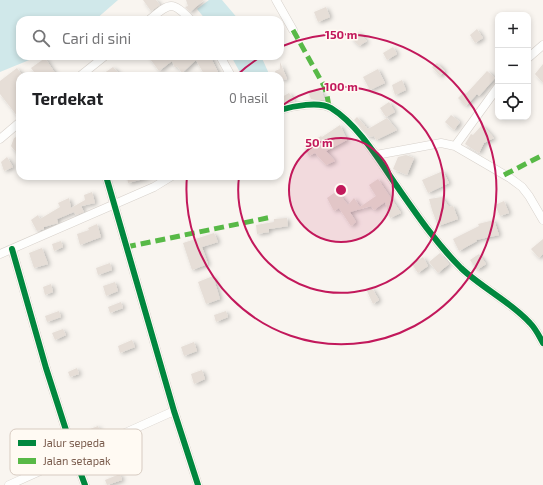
<!DOCTYPE html>
<html lang="id">
<head>
<meta charset="utf-8">
<style>
	body { margin:0; font-family:"Exo 2",sans-serif; background:#f2f2f2; color:#202124 }
	.controls { position:absolute; right:12px; top:12px; display:grid; overflow:hidden; border-radius:8px; box-shadow:0 2px 6px #0003 }
	.controls button { width:36px; height:36px; display:grid; place-items:center; padding:0; border:0; border-bottom:1px solid #e0e0e0; background:#fff; color:#202124; font:20px sans-serif }
	.list { margin:0; padding:0; list-style:none }
	h2 { display:flex; justify-content:space-between; align-items:center; height:52px; margin:0; padding:0 16px; font-size:17px }
	h2 small { font-size:13px; font-weight:400; color:#757577 }
	.icon { flex:none; width:22px; height:22px; fill:none; stroke:currentColor; stroke-width:2; stroke-linecap:round; stroke-linejoin:round }
	.map { position:relative; flex:none; width:543px; height:485px; overflow:hidden }
	.search { position:absolute; background:#fff; box-shadow:0 2px 6px #0003; left:16px; top:16px; width:268px; height:44px; display:flex; align-items:center; gap:10px; box-sizing:border-box; padding:0 14px; border-radius:12px; color:#757577; font-size:15px }
	.panel { position:absolute; background:#fff; box-shadow:0 2px 6px #0003; left:16px; top:72px; width:268px; height:108px; border-radius:12px }
	.map>svg:first-child { display:block }
</style>
</head>
<body>
<div class="map">
<svg width="543" height="485" viewBox="0 0 543 485">
	<defs>
		<filter id="shadow"><feDropShadow dx="2.5" dy="1.5" stdDeviation="2" flood-color="#0004"/></filter>
	</defs>
	<rect width="100%" height="100%" fill="#f9f5f0"/>
	<!-- water -->
	<path fill="#d0e8ea" d="M0 0H118L95 20H20V56H39L0 72Z
		M209 0H222L239 20H206L197 9Z
		M231 56H261L270 76H242Z"/>
	<!-- building -->
	<path fill="#e6ded7" filter="url(#shadow)" d="M143 0H156L160 5 151 11Z
		M186 0H204L190 12 185 7 188 6Z
		M326 7 330 17 318 22 314 12Z
		M477 29 483 38 475 43 470 35Z
		M358 32 367 41 359 46 351 38Z
		M393 47 397 54 387 60 383 53Z
		M148 56H210L220 76H205L196 60 182 73 177 66 175 68 172 61 159 71Z
		M45 58 57 76H37L31 68Z
		M280 62 287 79 280 80V76H276L275 71 280 69Z
		M437 63 445 71 440 76 432 67Z
		M543 64V83L535 74Z
		M113 67 121 76H100Z
		M17 68 23 76H20V117H18L0 94V81Z
		M378 69 385 83 370 90 363 77Z
		M487 71 495 78 479 96 477 94 466 106 458 98 463 93 465 95Z
		M402 80 406 90 395 95 392 85Z
		M321 91 325 100 311 99 308 92Z
		M289 93 295 101 284 103 282 97Z
		M389 102 395 112 386 117 380 108Z
		M451 115 460 122 454 130 445 122Z
		M357 117 368 129 387 118 397 130 376 140 374 136 369 137 354 120Z
		M340 125 347 140 326 151 335 161 326 165 315 153 309 156 304 147 321 136 322 137Z
		M482 125 494 138 484 143 479 153 465 144 471 134 473 135Z
		M20 135V157L11 146 14 138Z
		M406 155 414 158 407 175 393 169 398 157Z
		M7 157 13 167 4 171 1 162Z
		M443 171 449 183 428 193 422 180Z
		M127 176H147V178L128 183Z
		M378 179 401 213 390 218 385 202 374 210 371 206 350 212 356 222 351 226 339 208 334 211 327 198 337 191 348 205 354 198 360 207 376 196 369 185Z
		M92 192 95 203 81 206 84 212 76 215 74 212 57 219 58 223 44 227V229L37 231 31 220 38 215 40 219 60 207 58 203 69 198 71 208 85 200 84 195Z
		M442 197 449 207 453 206 458 219 438 226 432 210 429 199Z
		M504 201 509 213 500 216 495 205Z
		M287 218 288 226 269 229V232L257 234 256 225 274 222V219Z
		M494 220 499 235 476 240 477 241 459 251 453 239 479 226 478 224Z
		M97 224 101 237 80 245 77 234 89 230 88 228Z
		M214 233 218 242 202 247 208 264 192 270 183 243Z
		M543 239V254L539 258 531 249Z
		M61 241 63 247 54 251 52 244Z
		M42 248 48 264 34 268 29 253Z
		M440 253 449 264 438 273 429 262Z
		M479 254 486 264 477 270 470 260Z
		M423 257 428 266 418 273 412 264Z
		M110 263 112 270 98 275 96 268Z
		M213 276 220 299 206 304 198 282Z
		M115 282 118 291 106 296 103 286Z
		M51 284 53 292 45 295 43 287Z
		M372 288 379 300 373 304 367 291Z
		M121 302 123 308 110 313 108 307Z
		M59 311 61 317 47 322 45 316Z
		M226 311 228 317 216 322 214 315Z
		M63 329 66 335 55 340 52 333Z
		M132 340 135 347 120 353 118 346Z
		M194 342 197 351 184 356 181 347Z
		M77 368 79 374 70 377 68 372Z
		M202 370 205 379 194 384 191 374Z
		M98 426 100 431 92 434 90 429Z
		M120 474 122 480 107 485 105 480Z"/>
	<g fill="none" stroke-linecap="round" stroke-linejoin="round">
		<defs>
			<path id="minor" d="M276 0 293 30
				M149 20C170 3 171 0 191 20
				M220 56 231 76
				M528 58 543 45
				M80 76 105 56
				M280 110C293 106 319 101 331 108 357 124 377 157 394 182 415 212 435 242 461 268 482 288 511 302 530 323 536 329 539 336 543 343
				M0 139 20 122
				M455 146 498 87
				M376 155 441 143 455 146 510 178 522 187 529 196 543 220
				M106 176 174 411 198 485
				M12 249 46 368 74 455 85 485
				M0 254 154 187 172 176
				M9 485 174 411"/>
		</defs>
		<!-- minor casing -->
		<use href="#minor" stroke="#d7d1cb" stroke-width="9"/>
		<!-- minor -->
		<use href="#minor" stroke="#fefefd" stroke-width="8"/>
		<!-- quiet -->
		<path stroke="#58b947" stroke-width="5" stroke-dasharray="10 5" stroke-linecap="butt" d="M293 30 324 86 327 95 329 107
			M504 175 543 155
			M126 247 272 217"/>
		<defs>
			<path id="cycleway" d="M280 110C293 106 319 101 331 108 357 124 377 157 394 182 415 212 435 242 461 268 482 288 511 302 530 323 536 329 539 336 543 343
				M106 176 174 411 198 485
				M12 249 46 368 74 455 85 485"/>
		</defs>
		<!-- cycleway casing -->
		<use href="#cycleway" stroke="#fffaf3" stroke-width="8"/>
		<!-- cycleway -->
		<use href="#cycleway" stroke="#00873e" stroke-width="6"/>
	</g>
	<!-- distance rings -->
	<circle cx="341" cy="190" r="52" fill="#c2185b" fill-opacity=".12"/>
	<g fill="none" stroke="#c2185b" stroke-width="2">
		<circle cx="341" cy="190" r="52"/>
		<path d="M280 107A103 103 0 1 1 239 177"/>
		<path d="M236 76A155 155 0 0 1 262 56M280 47A155 155 0 1 1 187 176"/>
	</g>
	<!-- legend -->
	<rect x="10" y="429" width="132" height="46" rx="6" fill="#fffaf3" stroke="#d7cbc1" stroke-width="1"/>
	<rect x="18" y="440" width="18" height="6" fill="#00873e"/>
	<rect x="18" y="458" width="18" height="6" fill="#58b947"/>
	<g font-size="11" fill="#7a5c4d">
		<text x="43" y="447">Jalur sepeda</text>
		<text x="43" y="465">Jalan setapak</text>
	</g>
	<circle cx="341" cy="190" r="6" fill="#c2185b" stroke="#fffaf3" stroke-width="2"/>
	<g font-size="12" text-anchor="middle" font-weight="bold" fill="#c2185b" stroke="#fffaf3" stroke-width="3" stroke-linejoin="round" paint-order="stroke">
		<text x="341" y="39">150 m</text>
		<text x="341" y="91">100 m</text>
		<text x="319" y="147">50 m</text>
	</g>
</svg>
<div class="controls">
<button>+</button>
<button>−</button>
<button><svg class="icon" aria-label="locate" viewBox="0 0 24 24"><circle cx="12" cy="12" r="6"/><path d="M12 2v4M12 18v4M2 12h4M18 12h4"/></svg></button>
</div>
<div class="search"><svg class="icon" aria-label="search" viewBox="0 0 24 24"><circle cx="10" cy="10" r="6"/><path d="M15 15l6 6"/></svg>Cari di sini</div>
<section class="panel">
<h2>Terdekat<small>0 hasil</small></h2>
<ul class="list">
</ul>
</section>
</div>
</body>
</html>
